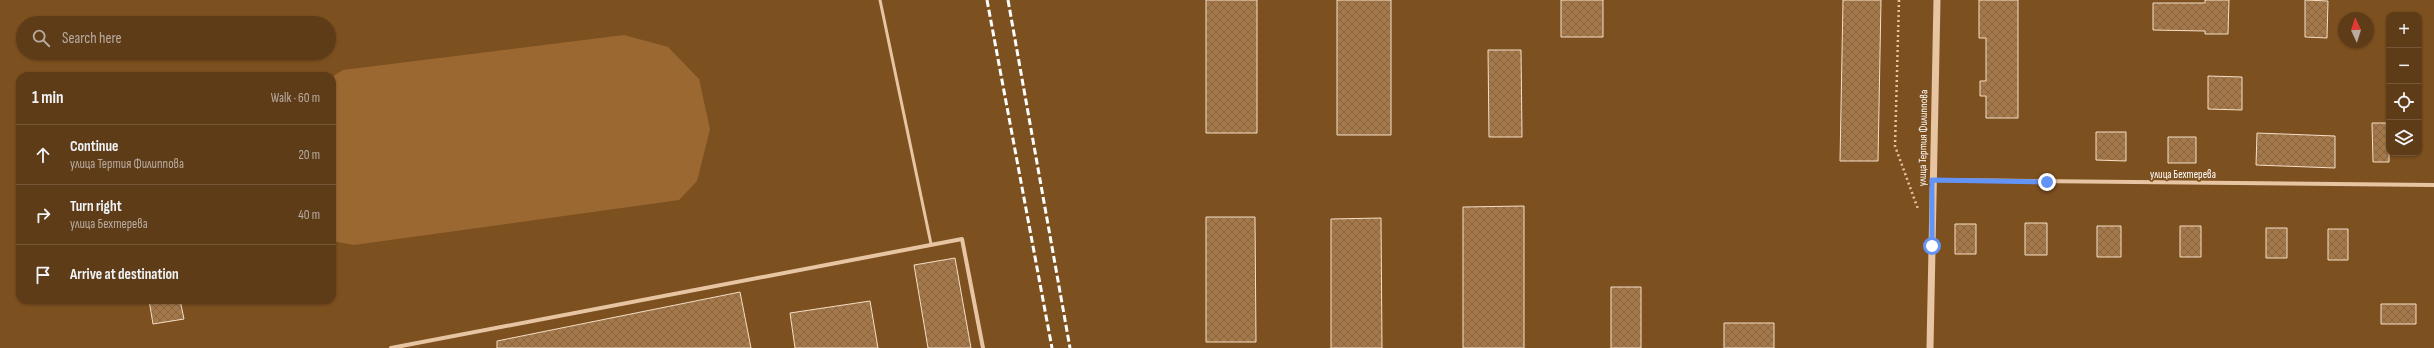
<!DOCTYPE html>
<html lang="en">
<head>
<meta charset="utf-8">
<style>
	body { margin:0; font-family:"Sofia Sans Condensed",sans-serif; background:#674725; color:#f1f3f6 }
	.controls { position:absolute; right:12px; top:12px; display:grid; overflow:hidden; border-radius:8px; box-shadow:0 1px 3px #0004 }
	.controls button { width:36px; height:36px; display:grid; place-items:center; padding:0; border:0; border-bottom:1px solid #735637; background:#5e3c18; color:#f1f3f6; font:20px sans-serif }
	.compass { position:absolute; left:2338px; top:12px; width:36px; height:36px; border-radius:50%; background:#5e3c18; box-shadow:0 1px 3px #0004; rotate:356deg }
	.stop { position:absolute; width:12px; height:12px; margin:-9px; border:3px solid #6393f4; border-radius:50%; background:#fff }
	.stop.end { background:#6393f4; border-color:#fff; box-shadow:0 1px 4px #0008 }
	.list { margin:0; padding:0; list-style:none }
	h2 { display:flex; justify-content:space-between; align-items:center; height:52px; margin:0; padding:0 16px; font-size:17px }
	h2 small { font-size:13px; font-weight:400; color:#b9ada2 }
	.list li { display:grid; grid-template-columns:26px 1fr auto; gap:12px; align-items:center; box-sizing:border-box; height:60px; padding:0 16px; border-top:1px solid #735637 }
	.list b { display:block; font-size:15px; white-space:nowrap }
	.list p { margin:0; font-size:13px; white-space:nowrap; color:#b9ada2 }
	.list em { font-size:13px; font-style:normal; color:#b9ada2 }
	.icon { flex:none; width:22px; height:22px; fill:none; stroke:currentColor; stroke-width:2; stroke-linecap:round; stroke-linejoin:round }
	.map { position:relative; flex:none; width:2434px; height:348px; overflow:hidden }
	.search { position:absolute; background:#5e3c18; box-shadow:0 1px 3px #0004; left:16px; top:16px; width:320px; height:44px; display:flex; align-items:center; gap:10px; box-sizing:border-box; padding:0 14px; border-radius:22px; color:#b9ada2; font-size:15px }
	.panel { position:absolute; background:#5e3c18; box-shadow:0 1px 3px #0004; left:16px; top:72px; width:320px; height:232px; border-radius:12px }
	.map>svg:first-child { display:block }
</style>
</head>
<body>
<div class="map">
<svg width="2434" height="348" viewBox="0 0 2434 348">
	<defs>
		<pattern id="building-cross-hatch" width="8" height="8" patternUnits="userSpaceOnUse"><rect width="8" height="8" fill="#a67848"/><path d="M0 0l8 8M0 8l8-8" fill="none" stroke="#82664a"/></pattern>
	</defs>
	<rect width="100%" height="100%" fill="#7d5020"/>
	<!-- grass -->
	<path fill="#9b6832" d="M624 35 668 47 699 79 710 129 697 181 679 200 354 245 332 241V77L343 70Z"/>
	<!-- building -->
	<path fill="url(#building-cross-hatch)" stroke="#f5dec6" d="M1206 0H1257V133H1206Z
		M1337 0H1391V135H1337Z
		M1561 0H1603V37H1561Z
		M1843 0H1881L1878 161H1840Z
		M1979 0H2018V118H1986V96H1980V81H1986V38H1979Z
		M2205 0H2229L2228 34H2205V31L2153 30V3H2205Z
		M2305 0 2328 1 2327 38 2305 37Z
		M1488 50H1521L1522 137H1489Z
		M2208 76 2242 77V110L2208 109Z
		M2372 123H2389V162H2373Z
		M2096 132H2126V161L2096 160Z
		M2257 133 2335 136V168L2256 165Z
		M2168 137H2196V163H2168Z
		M1524 206V348H1463V207Z
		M1206 217H1255L1256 342H1206Z
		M1381 218 1382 348H1331V219Z
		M2025 223H2047V255H2025Z
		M1955 224H1976V254H1955Z
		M2097 226H2121V257H2097Z
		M2180 226H2201V257H2180Z
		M2266 228H2287V258H2266Z
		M2328 229H2348V260H2328Z
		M955 258 971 348H928L914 265Z
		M1611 287H1641V348H1611Z
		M740 292 751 348H497V341Z
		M149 300H180L184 319 153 324Z
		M870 301 878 348H795L790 313Z
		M2381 304H2416V324H2381Z
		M1724 323H1774V348H1724Z"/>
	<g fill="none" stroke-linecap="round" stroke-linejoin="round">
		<!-- path -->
		<path stroke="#e7c5a2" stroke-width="2.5" stroke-dasharray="2 3" stroke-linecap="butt" d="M1899 0 1895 146 1918 209"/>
		<!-- service -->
		<path stroke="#e7c5a2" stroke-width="3" d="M880 0 931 244"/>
		<!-- minor -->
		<path stroke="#e7c5a2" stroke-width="4" d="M1933 180 2434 185
			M391 348 962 239 983 348"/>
		<!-- tertiary -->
		<path stroke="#e7c5a2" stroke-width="7" d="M1930 348 1937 0"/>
		<!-- rail -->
		<path stroke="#fff" stroke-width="3" stroke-dasharray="7 3" stroke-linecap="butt" d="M987 0 1052 348
			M1008 0 1070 348"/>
	</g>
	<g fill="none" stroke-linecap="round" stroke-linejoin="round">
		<!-- route -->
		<path stroke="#6393f4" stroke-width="5" d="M1932 246V180L2047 182"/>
	</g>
	<g text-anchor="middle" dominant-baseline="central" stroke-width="3.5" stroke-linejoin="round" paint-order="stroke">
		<!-- street labels -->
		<g font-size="11" fill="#fff" stroke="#7d5020">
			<text transform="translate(1923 138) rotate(-89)">улица Тертия Филиппова</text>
			<text x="2183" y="174">улица Бехтерева</text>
		</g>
	</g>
</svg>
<div class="controls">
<button>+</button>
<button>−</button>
<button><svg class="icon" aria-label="locate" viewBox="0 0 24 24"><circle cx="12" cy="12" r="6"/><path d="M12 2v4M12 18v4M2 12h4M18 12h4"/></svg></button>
<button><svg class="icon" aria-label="layers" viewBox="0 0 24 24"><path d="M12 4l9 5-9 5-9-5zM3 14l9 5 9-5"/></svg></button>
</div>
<svg class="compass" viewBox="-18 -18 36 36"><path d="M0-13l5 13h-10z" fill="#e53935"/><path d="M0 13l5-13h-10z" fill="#b9ada2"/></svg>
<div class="stop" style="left:1932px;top:246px"></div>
<div class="stop end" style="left:2047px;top:182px"></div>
<div class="search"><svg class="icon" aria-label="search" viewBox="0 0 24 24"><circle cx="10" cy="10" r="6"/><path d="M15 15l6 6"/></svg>Search here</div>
<section class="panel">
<h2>1 min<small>Walk · 60 m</small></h2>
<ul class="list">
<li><svg class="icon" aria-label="ahead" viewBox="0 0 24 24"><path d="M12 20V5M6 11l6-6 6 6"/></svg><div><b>Continue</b><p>улица Тертия Филиппова</p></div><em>20 m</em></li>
<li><svg class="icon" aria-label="right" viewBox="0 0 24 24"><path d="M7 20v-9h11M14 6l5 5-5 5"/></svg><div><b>Turn right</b><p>улица Бехтерева</p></div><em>40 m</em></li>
<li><svg class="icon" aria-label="arrive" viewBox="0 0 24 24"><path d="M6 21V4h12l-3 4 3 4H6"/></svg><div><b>Arrive at destination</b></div></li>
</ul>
</section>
</div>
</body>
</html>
